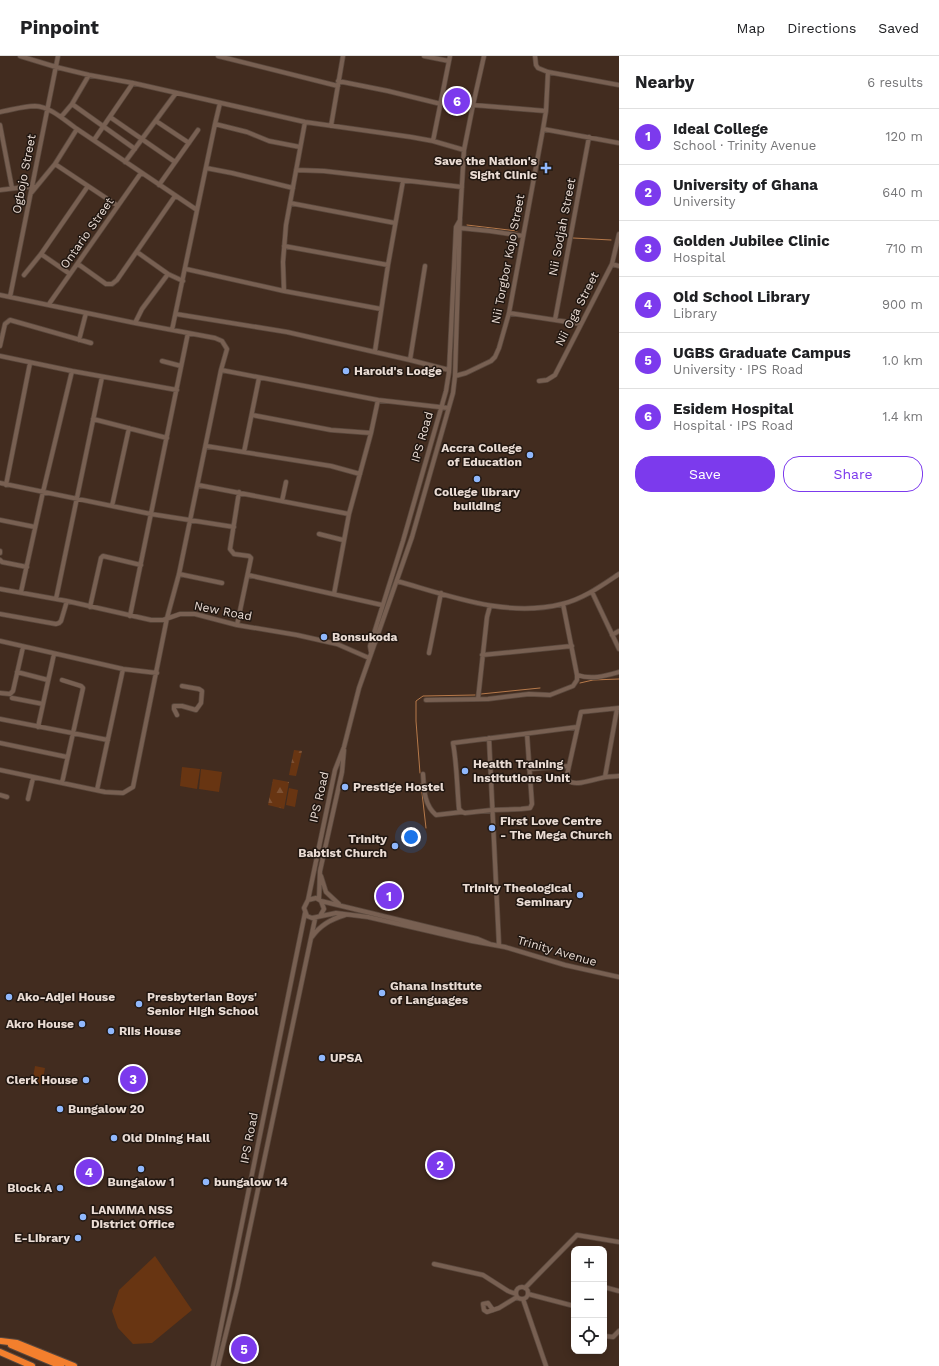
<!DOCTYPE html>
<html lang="en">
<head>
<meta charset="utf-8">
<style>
	body { margin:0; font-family:"Work Sans",sans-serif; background:#f2f2f2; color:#202124 }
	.controls { position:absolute; right:12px; bottom:12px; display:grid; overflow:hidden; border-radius:8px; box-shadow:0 2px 10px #0003 }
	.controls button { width:36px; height:36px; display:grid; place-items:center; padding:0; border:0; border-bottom:1px solid #e0e0e0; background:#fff; color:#202124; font:20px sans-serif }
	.you { position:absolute; left:411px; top:781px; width:14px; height:14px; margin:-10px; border:3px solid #fff; border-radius:50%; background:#1a73e8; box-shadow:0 0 0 6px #1a73e833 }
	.badge { display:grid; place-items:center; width:26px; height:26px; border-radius:50%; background:#7c3aed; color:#fff; font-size:13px; font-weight:700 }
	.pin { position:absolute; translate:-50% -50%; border:2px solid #fff; box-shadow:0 1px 4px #0006 }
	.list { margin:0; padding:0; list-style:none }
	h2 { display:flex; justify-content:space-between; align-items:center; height:52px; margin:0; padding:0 16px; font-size:17px }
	h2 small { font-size:13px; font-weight:400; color:#757577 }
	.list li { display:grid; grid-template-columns:26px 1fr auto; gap:12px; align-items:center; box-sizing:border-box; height:56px; padding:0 16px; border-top:1px solid #e0e0e0 }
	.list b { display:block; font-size:15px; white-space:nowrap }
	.list p { margin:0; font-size:13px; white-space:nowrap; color:#757577 }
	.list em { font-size:13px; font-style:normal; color:#757577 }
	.actions { display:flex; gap:8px; padding:12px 16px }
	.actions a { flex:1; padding:9px 0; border:1px solid #7c3aed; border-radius:16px; text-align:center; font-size:14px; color:#7c3aed }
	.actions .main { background:#7c3aed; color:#fff }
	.icon { flex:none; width:22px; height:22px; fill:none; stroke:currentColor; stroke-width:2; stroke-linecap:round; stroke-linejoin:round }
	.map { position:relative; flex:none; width:619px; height:1310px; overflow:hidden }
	header { display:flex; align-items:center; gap:24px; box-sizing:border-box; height:56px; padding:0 20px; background:#fff; border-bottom:1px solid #e0e0e0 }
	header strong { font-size:19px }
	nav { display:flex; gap:22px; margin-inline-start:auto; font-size:14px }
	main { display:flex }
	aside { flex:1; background:#fff }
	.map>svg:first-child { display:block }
</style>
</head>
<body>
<header>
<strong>Pinpoint</strong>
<nav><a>Map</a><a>Directions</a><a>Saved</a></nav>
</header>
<main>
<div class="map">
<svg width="619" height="1310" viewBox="0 0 619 1310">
	<defs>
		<pattern id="forest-firs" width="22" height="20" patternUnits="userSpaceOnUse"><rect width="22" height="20" fill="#683512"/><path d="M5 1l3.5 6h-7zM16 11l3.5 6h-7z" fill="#7e5234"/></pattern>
	</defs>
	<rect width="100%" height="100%" fill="#422c1f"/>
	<!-- green -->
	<path fill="#683512" d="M182 711 200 713 197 733 180 730Z
		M201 713 222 716 219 736 199 733Z
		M289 732 298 734 295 751 286 749Z
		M35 1010 45 1012 42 1029 32 1027Z
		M155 1200 192 1254 152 1287 133 1288 118 1272 112 1255 119 1234Z"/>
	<!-- forest -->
	<path fill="url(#forest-firs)" d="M294 694 302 695 296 720 289 719Z
		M273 723 289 726 284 753 268 749Z"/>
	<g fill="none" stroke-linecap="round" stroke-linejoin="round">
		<!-- stream -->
		<path stroke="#b6794a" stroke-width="1" d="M467 169 517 175
			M573 182 611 184
			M580 627 593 624 619 623
			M481 638 540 632
			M420 717 416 665V645L423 640 475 639
			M421 728 426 772"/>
		<defs>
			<path id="minor" d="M20 0 56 11 89 19 133 27 305 66 411 81 433 85 464 94
				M218 0 338 30
				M424 0 449 5
				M535 0 536 9 538 12 548 16 619 29
				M338 25 388 35 441 48
				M72 48 135 93
				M473 49 546 55
				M0 56C11 54 24 50 35 50 51 51 64 64 77 73L197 154
				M61 61 72 48 89 19
				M110 61 175 106
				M156 65 189 87
				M215 68 247 76 269 85 300 91
				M0 69 12 132
				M331 70 343 0
				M543 73 619 87
				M94 84 133 27
				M433 85 450 0
				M125 106 176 37
				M55 108 118 150
				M206 112 232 117 293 132
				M296 114 324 115 462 131
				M159 129 198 74
				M0 134 33 130
				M32 136 55 108 77 73
				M290 147 395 167
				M460 172 490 175 523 180
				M284 190 388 209
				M41 198 70 218
				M78 208 106 228H112L117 224 175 140
				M612 208 619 210
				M186 213 284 235 381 253
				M168 218 183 225
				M24 219 41 198 88 130
				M284 235 283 206 286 169 305 66
				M0 239 135 267 215 282 222 285 227 293 221 314 179 518 167 562 133 731 123 737 105 736 0 714
				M10 241 58 0
				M49 248 141 117
				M509 257 581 268
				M176 258 287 276 410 304 449 314
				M555 264 589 81
				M135 267 142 253 168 218 137 196
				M172 274 215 68 220 47
				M79 284 86 257
				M0 290 5 268 10 264 91 287
				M375 295 388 209 403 125
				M0 300 72 315 177 334
				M410 304 425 210
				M162 305 181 310
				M221 314 378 344 448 352
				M455 320 466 317 491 305 495 301 499 292 509 257 543 73 546 55 548 16
				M539 325 547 324 555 319 612 208 619 178
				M252 359 331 374 371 377
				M93 363 167 382
				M206 390 331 410 360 418
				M244 396 259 322
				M0 427 151 458 234 471
				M6 429 30 307
				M198 429 349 458
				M282 445 286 426
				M112 450 129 372
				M0 464 35 471
				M319 478 343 484
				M0 497V495
				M0 504 2 506 27 511
				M179 518 222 527
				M248 519 382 549
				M397 525C450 540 507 562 562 548 583 543 601 530 619 518
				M0 533 67 545 151 564H163L180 558H195L237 569 297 579 337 588 369 602
				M21 536 43 436 72 315
				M592 536 619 593
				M334 538 349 458 371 377 378 344
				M56 543 102 321
				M90 551 101 502 103 500 141 509
				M0 558 56 568 59 567 61 565 67 545
				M130 560 188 277
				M237 569 251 502 249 500 234 498 230 493 239 436
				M612 579 619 575
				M0 585 123 613 157 617
				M371 596 370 590 403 485 446 335 449 316 456 171 460 164
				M429 597 441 537
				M482 599 572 590
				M17 616 48 624
				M577 619C592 624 605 620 619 616
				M62 624 81 630 83 632 62 727
				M0 637 10 638 13 635 23 591
				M12 642 43 648
				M478 643 487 561 490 550
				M426 644 488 643 529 638 550 639 573 630 577 624V619L563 548
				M619 652 581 656 567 719C567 722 567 723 569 725 576 731 598 722 606 721 610 720 615 721 619 720
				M177 659 174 653V650H182L196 654 201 647 202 635 199 633 182 630
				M0 663 108 684
				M38 671 54 598
				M527 678 532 748 530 752 521 753 492 754 465 757 462 756 459 753C457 731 457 709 453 687L577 671
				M489 682 499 889
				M0 687 67 701
				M529 713 569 710
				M423 718C424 733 424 749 436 759L462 756
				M605 721 617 653
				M97 734 123 613
				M0 739 7 741
				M28 743 33 722
				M321 820 326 836 339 848
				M319 843 320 815 342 716 344 694
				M308 844 335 714 344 691 359 632 412 481 453 337 455 320 460 162 464 94 473 49 484 0
				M320 860 324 853 321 845
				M312 881C320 869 331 863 345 859
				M490 888 478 883 321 845 316 842 308 844 304 852 307 860 312 862 336 857 368 861 472 885 505 891 565 909 619 921
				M434 1208 483 1219 508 1235 516 1238
				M604 1231 619 1235
				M516 1237a6 6 0 1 1 12 0a6 6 0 1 1-12 0Z
				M525 1232 577 1179 619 1186
				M528 1238 574 1250
				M523 1243 546 1310
				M493 1254 488 1247 483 1248 484 1254 487 1256 499 1252 517 1241
				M604 1280 613 1281 619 1275
				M213 1310 305 857
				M218 1310 237 1233 315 863"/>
			<path id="highway" d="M1 1285 17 1287 74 1310
				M11 1289 61 1310
				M0 1296 32 1310"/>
		</defs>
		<!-- minor casing -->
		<use href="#minor" stroke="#5a483d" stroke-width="5.5"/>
		<!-- highway casing -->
		<use href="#highway" stroke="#5a483d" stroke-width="8"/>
		<!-- minor -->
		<use href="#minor" stroke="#786052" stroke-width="4"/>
		<!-- highway -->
		<use href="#highway" stroke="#f37f2d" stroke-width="6"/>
	</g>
	<!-- markers -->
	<g fill="#90b8fd" stroke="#211711" stroke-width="1.5">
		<path d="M544 106h4v4h4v4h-4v4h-4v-4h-4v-4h4z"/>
		<circle cx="346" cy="315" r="4"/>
		<circle cx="530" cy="399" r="4"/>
		<circle cx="477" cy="423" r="4"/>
		<circle cx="324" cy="581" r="4"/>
		<circle cx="465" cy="715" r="4"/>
		<circle cx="345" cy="731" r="4"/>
		<circle cx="492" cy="772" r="4"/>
		<circle cx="395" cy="790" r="4"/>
		<circle cx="580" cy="839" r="4"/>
		<circle cx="382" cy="937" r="4"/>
		<circle cx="9" cy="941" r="4"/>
		<circle cx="139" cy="948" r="4"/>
		<circle cx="82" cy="968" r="4"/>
		<circle cx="111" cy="975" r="4"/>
		<circle cx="322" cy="1002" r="4"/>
		<circle cx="86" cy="1024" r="4"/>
		<circle cx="60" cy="1053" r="4"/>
		<circle cx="114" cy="1082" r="4"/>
		<circle cx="141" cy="1113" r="4"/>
		<circle cx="206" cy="1126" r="4"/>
		<circle cx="60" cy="1132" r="4"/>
		<circle cx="83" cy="1161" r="4"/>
		<circle cx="78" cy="1182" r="4"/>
	</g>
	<g text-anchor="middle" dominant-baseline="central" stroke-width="3" stroke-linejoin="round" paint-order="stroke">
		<!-- poi labels -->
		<g font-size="12" font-weight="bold" fill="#eadcd4" stroke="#211711" text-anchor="start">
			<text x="537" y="105" text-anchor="end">Save the Nation's<tspan x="537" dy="14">Sight Clinic</tspan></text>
			<text x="354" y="315">Harold's Lodge</text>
			<text x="522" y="392" text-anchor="end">Accra College<tspan x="522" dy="14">of Education</tspan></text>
			<text x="477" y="436" text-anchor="middle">College library<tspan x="477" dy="14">building</tspan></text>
			<text x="332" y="581">Bonsukoda</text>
			<text x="473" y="708">Health Training<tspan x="473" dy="14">Institutions Unit</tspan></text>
			<text x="353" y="731">Prestige Hostel</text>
			<text x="500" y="765">First Love Centre<tspan x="500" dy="14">- The Mega Church</tspan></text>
			<text x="387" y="783" text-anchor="end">Trinity<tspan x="387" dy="14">Babtist Church</tspan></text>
			<text x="572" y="832" text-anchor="end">Trinity Theological<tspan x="572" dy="14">Seminary</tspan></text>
			<text x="390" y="930">Ghana Institute<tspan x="390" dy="14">of Languages</tspan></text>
			<text x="17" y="941">Ako-Adjei House</text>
			<text x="147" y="941">Presbyterian Boys'<tspan x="147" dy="14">Senior High School</tspan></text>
			<text x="74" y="968" text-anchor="end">Akro House</text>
			<text x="119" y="975">Riis House</text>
			<text x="330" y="1002">UPSA</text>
			<text x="78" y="1024" text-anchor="end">Clerk House</text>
			<text x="68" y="1053">Bungalow 20</text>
			<text x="122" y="1082">Old Dining Hall</text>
			<text x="141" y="1126" text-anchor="middle">Bungalow 1</text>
			<text x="214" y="1126">bungalow 14</text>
			<text x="52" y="1132" text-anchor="end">Block A</text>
			<text x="91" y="1154">LANMMA NSS<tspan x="91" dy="14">District Office</tspan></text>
			<text x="70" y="1182" text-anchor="end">E-Library</text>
		</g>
		<!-- street labels -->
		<g font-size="12" fill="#eadcd4" stroke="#211711">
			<text transform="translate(24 118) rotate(-79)">Ogbojo Street</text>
			<text transform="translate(562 171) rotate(-79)">Nii Sodjah Street</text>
			<text transform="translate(87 177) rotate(-55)">Ontario Street</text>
			<text transform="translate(508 203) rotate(-79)">Nii Torgbor Kojo Street</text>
			<text transform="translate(577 253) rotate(-63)">Nii Oga Street</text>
			<text transform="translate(422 381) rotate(-74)">IPS Road</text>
			<text transform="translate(223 555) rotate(11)">New Road</text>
			<text transform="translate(319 741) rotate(-77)">IPS Road</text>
			<text transform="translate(557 895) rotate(16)">Trinity Avenue</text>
			<text transform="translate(249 1082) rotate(-79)">IPS Road</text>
		</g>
	</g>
</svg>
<div class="controls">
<button>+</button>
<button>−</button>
<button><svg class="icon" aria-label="locate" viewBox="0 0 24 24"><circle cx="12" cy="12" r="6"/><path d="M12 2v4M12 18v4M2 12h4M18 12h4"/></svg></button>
</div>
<div class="you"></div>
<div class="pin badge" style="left:389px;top:840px">1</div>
<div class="pin badge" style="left:440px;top:1109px">2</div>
<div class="pin badge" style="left:133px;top:1023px">3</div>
<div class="pin badge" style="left:89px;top:1116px">4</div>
<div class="pin badge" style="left:244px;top:1293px">5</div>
<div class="pin badge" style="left:457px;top:45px">6</div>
</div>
<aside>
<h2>Nearby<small>6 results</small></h2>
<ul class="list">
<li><span class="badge">1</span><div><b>Ideal College</b><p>School · Trinity Avenue</p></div><em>120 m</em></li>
<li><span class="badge">2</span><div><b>University of Ghana</b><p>University</p></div><em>640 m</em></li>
<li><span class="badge">3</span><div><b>Golden Jubilee Clinic</b><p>Hospital</p></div><em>710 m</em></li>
<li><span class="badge">4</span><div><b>Old School Library</b><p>Library</p></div><em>900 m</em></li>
<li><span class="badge">5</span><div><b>UGBS Graduate Campus</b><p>University · IPS Road</p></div><em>1.0 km</em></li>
<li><span class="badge">6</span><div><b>Esidem Hospital</b><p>Hospital · IPS Road</p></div><em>1.4 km</em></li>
</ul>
<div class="actions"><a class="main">Save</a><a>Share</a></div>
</aside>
</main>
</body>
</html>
